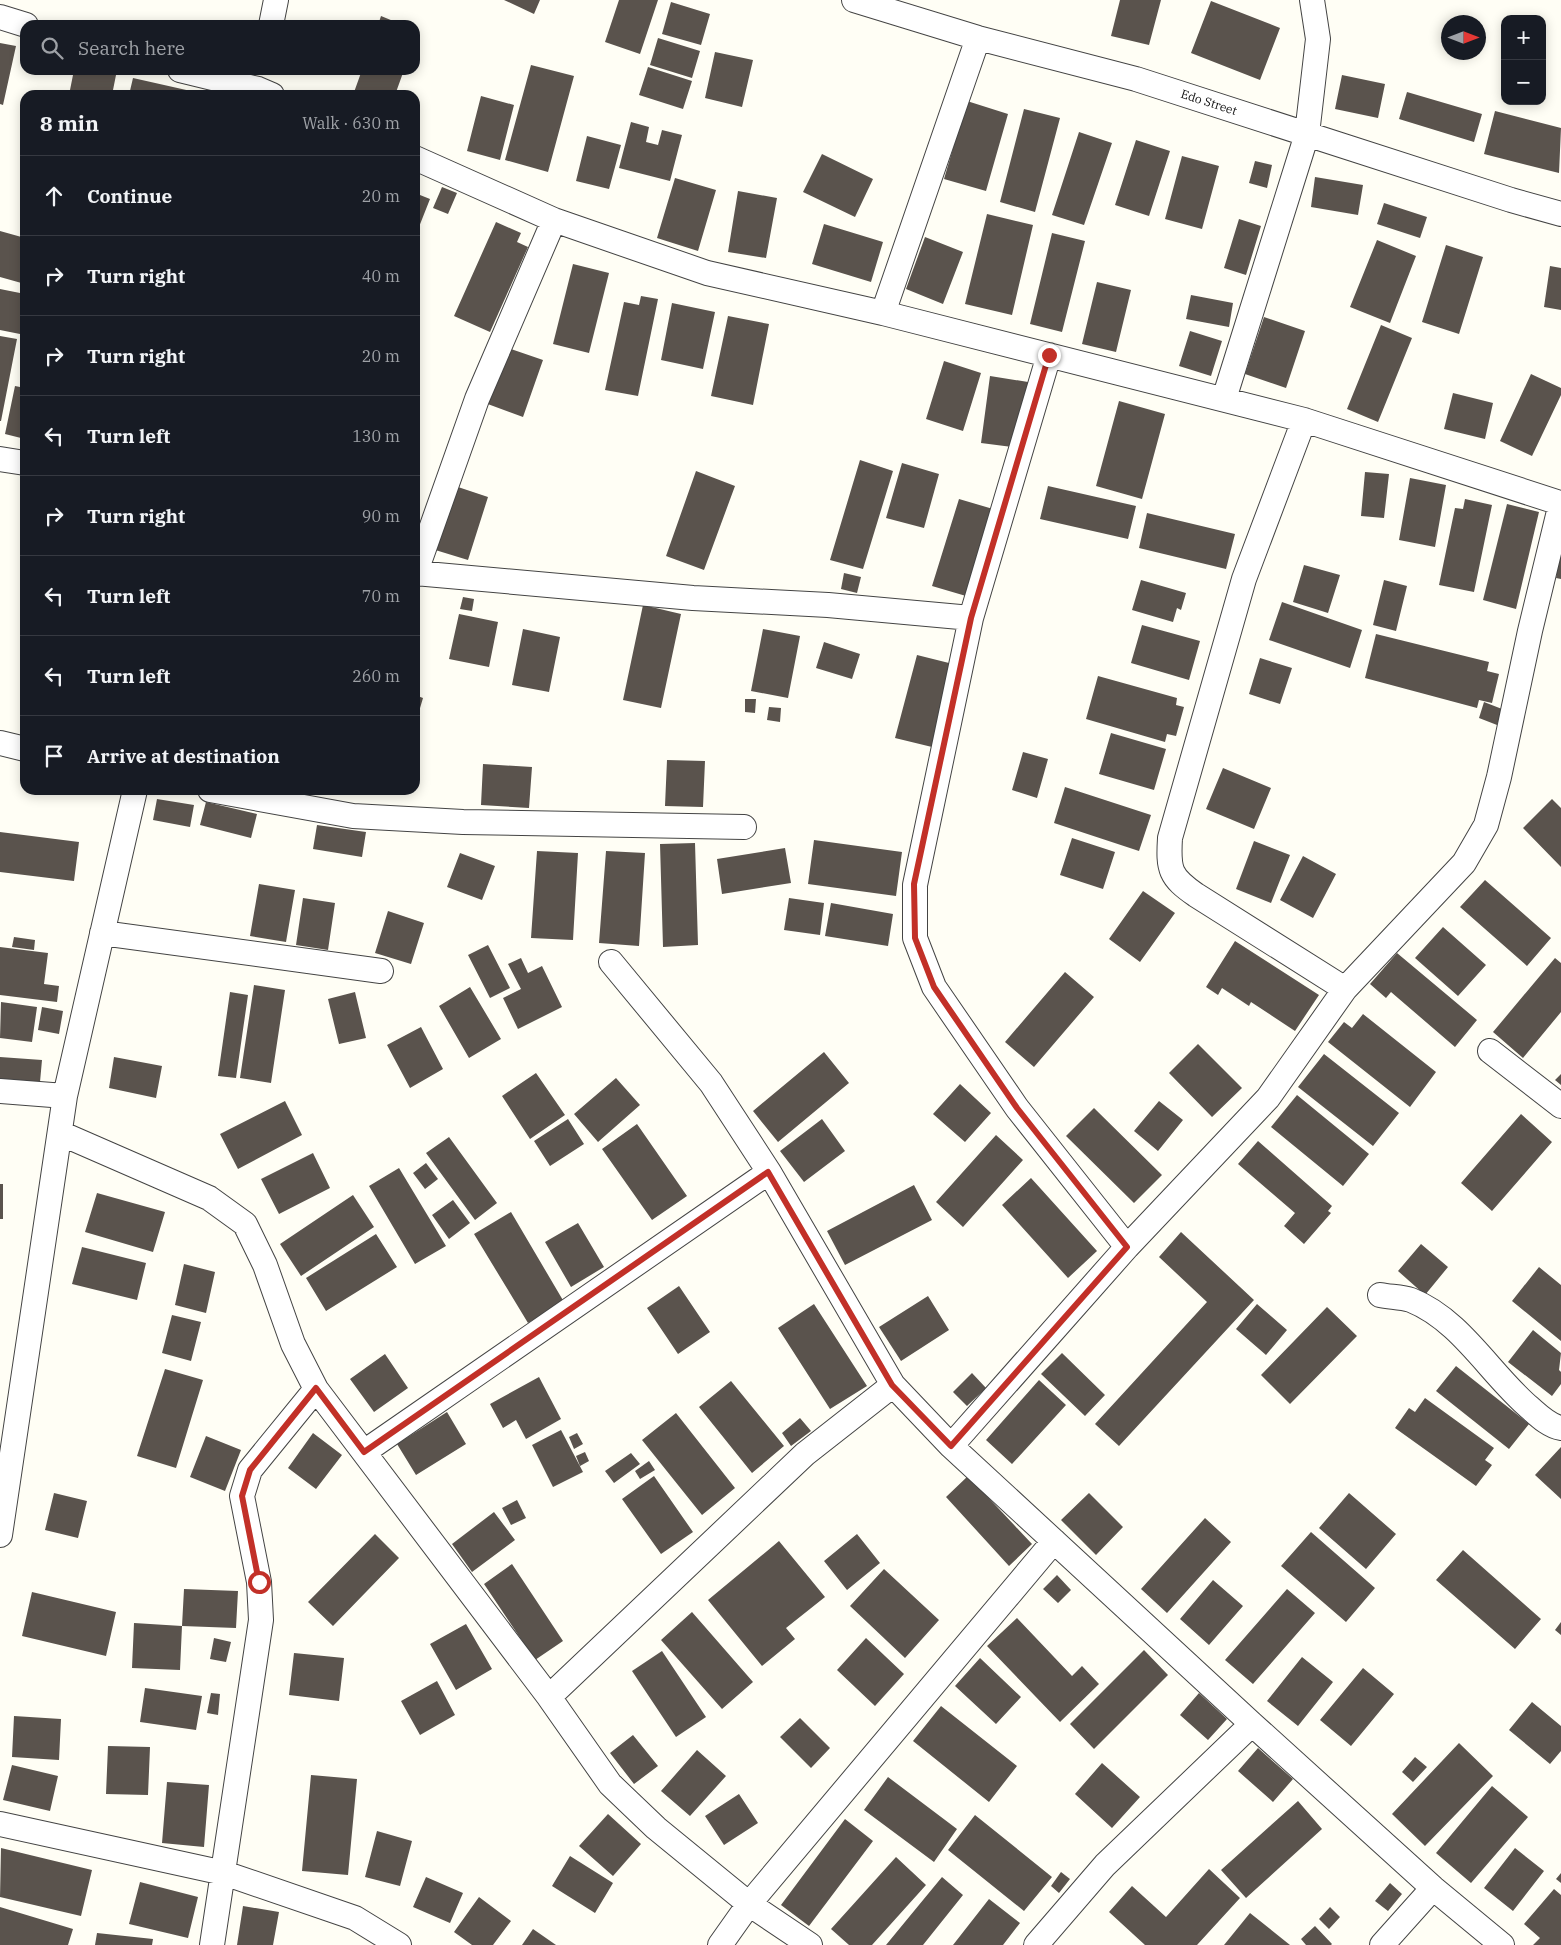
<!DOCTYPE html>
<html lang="en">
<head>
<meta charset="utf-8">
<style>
	body { margin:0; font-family:"IBM Plex Serif",serif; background:#20242c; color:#f1f3f6 }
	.controls { position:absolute; right:15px; top:15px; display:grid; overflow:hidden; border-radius:10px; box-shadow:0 2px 12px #0003 }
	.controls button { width:45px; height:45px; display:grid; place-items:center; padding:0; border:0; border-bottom:1px solid #363941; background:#171b24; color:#f1f3f6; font:25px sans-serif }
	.compass { position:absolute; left:1441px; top:15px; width:45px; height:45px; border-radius:50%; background:#171b24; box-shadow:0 2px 12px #0003; rotate:90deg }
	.stop { position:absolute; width:15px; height:15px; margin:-11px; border:4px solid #c23028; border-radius:50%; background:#fff }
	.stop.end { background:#c23028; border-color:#fff; box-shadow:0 1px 5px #0008 }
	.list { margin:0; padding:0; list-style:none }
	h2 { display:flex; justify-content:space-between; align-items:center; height:65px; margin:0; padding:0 20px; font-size:21px }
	h2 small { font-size:16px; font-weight:400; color:#9ea1a6 }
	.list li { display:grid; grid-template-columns:32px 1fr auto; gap:15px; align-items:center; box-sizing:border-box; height:80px; padding:0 20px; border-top:1px solid #363941 }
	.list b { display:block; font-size:19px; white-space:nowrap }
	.list em { font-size:16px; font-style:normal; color:#9ea1a6 }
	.icon { flex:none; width:28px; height:28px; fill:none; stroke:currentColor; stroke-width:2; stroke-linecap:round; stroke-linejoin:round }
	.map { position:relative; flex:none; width:1561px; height:1945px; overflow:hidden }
	.search { position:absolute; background:#171b24; box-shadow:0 2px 12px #0003; left:20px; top:20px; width:400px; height:55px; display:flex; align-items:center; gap:12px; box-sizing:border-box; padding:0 18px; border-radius:15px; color:#9ea1a6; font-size:19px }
	.panel { position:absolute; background:#171b24; box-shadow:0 2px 12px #0003; left:20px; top:90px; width:400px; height:705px; border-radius:15px }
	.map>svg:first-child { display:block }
</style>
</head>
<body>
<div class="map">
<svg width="1561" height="1945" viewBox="0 0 1561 1945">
	<rect width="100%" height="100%" fill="#fffef5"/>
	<!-- building -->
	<path fill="#5a534d" d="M504 0H540L534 14Z
		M619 0H658L640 54 605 42Z
		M1120 0H1161L1149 45 1111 36Z
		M1211 1 1280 28 1260 80 1191 53Z
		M671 2 710 14 701 45 662 34Z
		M381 16 403 25H378Z
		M658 38 700 51 692 78 650 65Z
		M0 43 16 46 3 105 0 104Z
		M715 52 753 60 742 107 705 98Z
		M531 65 574 76 548 172 505 160Z
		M648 67 692 81 683 109 639 95Z
		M74 70H117L112 95H69Z
		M362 70H404L395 95H353Z
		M1342 75 1385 84 1378 118 1335 109Z
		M133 78 204 94V95H129Z
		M1407 92 1482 114 1474 142 1399 119Z
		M481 96 514 105 500 160 467 151Z
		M967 101 1008 114 986 191 944 179Z
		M1024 109 1060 118 1035 212 1000 202Z
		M1495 111 1561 128 1559 173 1484 154Z
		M631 122 649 127 646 142 658 145 662 130 682 135 670 181 619 168Z
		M1079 132 1112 143 1084 225 1052 215Z
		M587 136 621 145 609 189 576 181Z
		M1136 140 1170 151 1149 216 1115 205Z
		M822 154 873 179 855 217 803 192Z
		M1182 156 1219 166 1202 229 1165 219Z
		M1255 161 1272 165 1267 188 1249 183Z
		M1315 177 1363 185 1358 215 1311 207Z
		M675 178 716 190 698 251 657 238Z
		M442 187 457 193 448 214 433 208Z
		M738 191 777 198 766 258 728 252Z
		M415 193 430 199 415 237Z
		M1384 203 1427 217 1420 238 1377 224Z
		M987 214 1033 225 1012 315 965 304Z
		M1239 219 1261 226 1246 275 1224 268Z
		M496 222 521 233 517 242 528 247 490 332 454 316Z
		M824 224 883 242 871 282 812 264Z
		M0 231 25 238V284L0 277Z
		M1052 233 1085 241 1062 332 1030 324Z
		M925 237 963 252 943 304 906 289Z
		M1377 240 1416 256 1390 323 1350 307Z
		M1446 245 1483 257 1459 334 1422 322Z
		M573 264 609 273 589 353 553 344Z
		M1550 266 1561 268V310L1544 307Z
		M1097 282 1131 290 1116 352 1082 344Z
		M0 289 25 294V335L0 330Z
		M1191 295 1233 303 1229 327 1186 319Z
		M641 296 658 299 638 396 605 390 624 302 639 305Z
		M672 303 715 312 703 369 661 360Z
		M728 316 769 324 753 405 711 396Z
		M1264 317 1305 331 1286 388 1245 374Z
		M1381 325 1412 338 1378 422 1347 409Z
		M1190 331 1222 341 1211 376 1179 366Z
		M0 336 17 339 1 421H0Z
		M505 347 543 360 523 417 485 403Z
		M944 361 981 373 963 431 926 419Z
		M1531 374 1561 388V395L1532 456 1500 441Z
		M990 376 1028 382 1019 448 981 443Z
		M15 386 25 388V439L5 434Z
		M1453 393 1493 403 1485 439 1444 429Z
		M1119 401 1165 414 1142 499 1096 486Z
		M860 460 893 471 863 569 830 560Z
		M902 463 939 474 924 528 886 518Z
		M696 471 735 486 704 570 666 556Z
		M1365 472 1389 474 1384 518 1361 516Z
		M1410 478 1446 485 1435 547 1399 540Z
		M452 485 488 497 468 560 432 549Z
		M1048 486 1136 506 1128 539 1040 519Z
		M959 499 993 509 966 596 932 586Z
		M1465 499 1492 505 1474 592 1439 585 1455 508 1463 509Z
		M1507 504 1539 512 1516 609 1483 600Z
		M1147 513 1235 534 1226 569 1139 548Z
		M1560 554H1561V579L1556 578Z
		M1304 565 1340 575 1328 613 1293 602Z
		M844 573 861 577 857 593 841 589Z
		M1141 580 1186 593 1181 610 1177 608 1173 622 1132 610Z
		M1384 580 1407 586 1396 631 1373 625Z
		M463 597 474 599 472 611 460 609Z
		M1282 602 1362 630 1350 668 1269 640Z
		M643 605 681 614 661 708 623 700Z
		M459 614 498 622 489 667 449 659Z
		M1142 625 1200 641 1189 680 1131 663Z
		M523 629 560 637 549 692 512 685Z
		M763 629 800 636 788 698 751 691Z
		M1376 634 1489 662 1487 671 1499 674 1492 703 1479 700 1477 708 1365 678Z
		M824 642 860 654 852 679 816 668Z
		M917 655 953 664 932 747 895 738Z
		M1260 658 1292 668 1280 704 1249 694Z
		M1098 676 1177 698 1176 705 1184 707 1176 736 1167 734 1165 742 1086 719Z
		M415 695 423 698 415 725Z
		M745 699H756L755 713 745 712Z
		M1484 702 1502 709 1497 725 1479 718Z
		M769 707 781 708 780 722 767 720Z
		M1111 733 1166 749 1154 790 1099 774Z
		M1023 752 1048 759 1037 798 1012 790Z
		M667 760 705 761 703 807 665 806Z
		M483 764 532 767 529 808 481 805Z
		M1223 768 1271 788 1254 829 1206 809Z
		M1065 787 1151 815 1139 851 1054 823Z
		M157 799 194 805 190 827 153 820Z
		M1552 799 1561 808V867L1523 828Z
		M206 802 257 814 251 838 200 825Z
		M317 825 366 832 362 857 313 849Z
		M0 832 79 842 74 881 0 872Z
		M1072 838 1115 852 1103 889 1060 875Z
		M814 840 902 852 896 896 808 884Z
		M1254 841 1290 855 1271 903 1236 889Z
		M695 843 698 945 663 947 660 844Z
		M785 848 791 883 722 894 717 859Z
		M537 851 578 853 573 940 531 938Z
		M606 851 645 853 639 946 599 943Z
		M460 853 495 866 482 900 447 887Z
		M1303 856 1336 874 1313 918 1280 900Z
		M1485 880 1551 938 1527 966 1460 907Z
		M259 884 295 890 286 942 250 936Z
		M1143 891 1175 913 1140 962 1109 939Z
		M303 898 335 903 328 950 296 945Z
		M789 898 824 903 820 935 784 930Z
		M831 903 893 914 888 946 825 936Z
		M388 911 424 923 411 964 375 953Z
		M1443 927 1486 965 1458 996 1415 958Z
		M14 937 35 940 34 950 12 947Z
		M1235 941 1319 995 1295 1031 1251 1002 1249 1006 1222 988 1218 995 1206 987Z
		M488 945 510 988 490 998 468 955Z
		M0 947 48 953 44 984 59 986 57 1002 0 995Z
		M1397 953 1477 1020 1455 1047 1391 992 1386 998 1370 984Z
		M521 958 528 973 542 966 562 1007 518 1029 503 998 521 989 508 964Z
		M1555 958 1561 963V1012L1523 1058 1493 1032Z
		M1065 972 1094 997 1034 1067 1005 1042Z
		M254 985 285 990 271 1083 240 1078Z
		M470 987 501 1039 469 1058 439 1006Z
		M230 992 248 995 236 1078 218 1076Z
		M355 992 366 1038 339 1044 328 999Z
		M1 1002 37 1007 32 1042 0 1038Z
		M42 1007 63 1011 59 1034 38 1030Z
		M1363 1014 1436 1072 1410 1107 1328 1042 1344 1022 1352 1028Z
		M421 1027 443 1069 410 1088 387 1045Z
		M1198 1044 1242 1088 1212 1117 1169 1073Z
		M824 1052 849 1083 778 1142 753 1111Z
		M1324 1054 1399 1113 1373 1146 1298 1087Z
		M0 1057 42 1060 40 1082 0 1079Z
		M114 1057 162 1066 156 1098 109 1088Z
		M536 1073 565 1115 530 1139 502 1096Z
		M1561 1074V1085L1555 1080Z
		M616 1078 640 1105 598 1142 574 1114Z
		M960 1084 991 1113 965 1142 933 1114Z
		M1297 1095 1369 1154 1343 1186 1271 1127Z
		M285 1101 302 1135 238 1169 220 1134Z
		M1159 1101 1183 1120 1158 1151 1134 1131Z
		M1094 1108 1162 1175 1134 1203 1066 1136Z
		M1521 1114 1552 1142 1492 1211 1461 1183Z
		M568 1119 584 1144 550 1166 534 1141Z
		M822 1119 845 1151 804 1182 780 1151Z
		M637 1124 687 1196 652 1220 602 1149Z
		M996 1135 1023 1160 963 1227 936 1202Z
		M449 1137 497 1203 475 1220 426 1153Z
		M1258 1141 1332 1206 1328 1211 1331 1213 1304 1244 1284 1226 1295 1213 1238 1164Z
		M313 1153 330 1188 279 1214 261 1179Z
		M426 1163 438 1179 425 1189 413 1173Z
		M399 1168 446 1246 415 1264 369 1186Z
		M1031 1178 1097 1251 1068 1278 1002 1205Z
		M0 1184H3V1219H0Z
		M914 1185 932 1220 845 1265 827 1231Z
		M97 1193 165 1212 153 1252 85 1232Z
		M353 1195 374 1227 301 1276 280 1244Z
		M453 1200 470 1223 449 1239 432 1215Z
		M511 1212 564 1302 528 1323 474 1234Z
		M578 1223 604 1267 571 1287 545 1242Z
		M1181 1232 1254 1300 1119 1446 1095 1424 1207 1302 1159 1257Z
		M376 1234 397 1267 326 1311 306 1278Z
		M1421 1244 1448 1267 1425 1295 1398 1271Z
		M82 1247 146 1263 137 1300 72 1284Z
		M184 1264 215 1272 206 1313 175 1305Z
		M1539 1267 1561 1285V1341L1512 1301Z
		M679 1286 710 1332 678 1354 647 1308Z
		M928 1296 949 1330 901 1361 879 1327Z
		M814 1304 867 1386 830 1409 778 1328Z
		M1257 1304 1287 1330 1266 1355 1236 1329Z
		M1327 1307 1357 1336 1290 1404 1261 1375Z
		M172 1315 201 1322 191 1361 162 1353Z
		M1533 1330 1561 1353 1559 1370 1561 1372V1384L1552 1396 1508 1362Z
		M1062 1353 1105 1395 1085 1416 1041 1374Z
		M385 1354 408 1388 374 1412 350 1379Z
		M1456 1366 1529 1424 1509 1449 1436 1391Z
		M165 1369 203 1380 176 1468 137 1456Z
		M972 1373 986 1388 967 1406 953 1392Z
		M539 1377 561 1419 526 1439 516 1420 503 1428 490 1404Z
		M1039 1380 1066 1405 1012 1464 986 1440Z
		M731 1381 784 1446 752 1473 699 1407Z
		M1425 1398 1494 1448 1485 1460 1492 1465 1476 1486 1395 1428 1409 1408 1415 1412Z
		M447 1412 466 1444 416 1475 397 1444Z
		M676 1413 735 1488 702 1515 642 1440Z
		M800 1418 811 1431 791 1446 782 1433Z
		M561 1430 583 1472 553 1487 532 1445Z
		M313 1433 342 1455 316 1489 288 1468Z
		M577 1433 583 1444 574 1449 569 1437Z
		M206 1436 241 1450 225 1491 190 1477Z
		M1561 1447V1499L1535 1475Z
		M585 1452 589 1461 580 1466 576 1456Z
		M631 1453 640 1464 614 1483 605 1471Z
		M649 1461 655 1470 640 1479 635 1471Z
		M654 1476 693 1532 661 1554 622 1499Z
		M968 1476 1032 1544 1009 1566 946 1497Z
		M54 1493 87 1501 78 1538 45 1530Z
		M1089 1493 1123 1527 1096 1555 1061 1520Z
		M1349 1493 1396 1534 1366 1569 1319 1528Z
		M517 1500 526 1518 511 1525 502 1508Z
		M494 1512 515 1540 472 1572 452 1544Z
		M1205 1518 1231 1542 1167 1613 1141 1589Z
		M1311 1532 1375 1588 1346 1622 1281 1566Z
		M375 1534 399 1558 333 1626 308 1602Z
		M857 1534 880 1563 847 1590 824 1561Z
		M779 1541 825 1597 786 1628 795 1639 762 1666 708 1600Z
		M1463 1550 1541 1619 1515 1649 1436 1580Z
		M512 1564 563 1641 535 1660 484 1584Z
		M884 1569 939 1620 905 1658 850 1606Z
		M1057 1575 1071 1590 1058 1603 1043 1589Z
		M1213 1580 1243 1606 1209 1645 1180 1619Z
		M184 1589 238 1591 236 1628 182 1626Z
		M1287 1589 1315 1613 1253 1684 1225 1660Z
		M32 1592 116 1612 106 1656 22 1636Z
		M692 1612 753 1682 722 1709 661 1640Z
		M1017 1618 1072 1676 1082 1666 1099 1684 1060 1722 987 1646Z
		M1561 1622V1635L1555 1630Z
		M134 1623 182 1626 180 1670 132 1668Z
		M466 1624 492 1669 456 1690 430 1644Z
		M214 1638 231 1642 226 1662 210 1659Z
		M866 1638 904 1674 875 1706 837 1670Z
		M1144 1650 1168 1675 1094 1749 1070 1724Z
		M662 1651 706 1717 676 1737 632 1671Z
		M294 1653 344 1658 339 1701 289 1695Z
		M1302 1657 1333 1682 1298 1726 1267 1701Z
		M980 1658 1021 1697 996 1724 955 1686Z
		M1363 1668 1394 1694 1351 1746 1320 1720Z
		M437 1681 455 1715 420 1735 401 1701Z
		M145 1688 202 1696 196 1730 140 1722Z
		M211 1693 220 1694 218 1715 207 1713Z
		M1199 1693 1227 1719 1208 1740 1180 1715Z
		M1532 1702 1561 1726V1751L1550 1764 1509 1730Z
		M941 1706 1017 1766 989 1802 913 1741Z
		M14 1716 61 1719 59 1760 12 1757Z
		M800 1718 830 1748 811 1768 780 1737Z
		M633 1735 658 1766 634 1784 610 1753Z
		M1459 1743 1493 1776 1425 1846 1392 1814Z
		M108 1746 150 1747 148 1795 106 1794Z
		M1258 1748 1293 1779 1273 1802 1238 1771Z
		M697 1750 726 1776 690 1816 661 1791Z
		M1415 1757 1427 1767 1413 1782 1402 1772Z
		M1102 1763 1140 1797 1112 1828 1075 1794Z
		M12 1765 58 1776 50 1811 3 1800Z
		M311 1775 357 1779 348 1875 302 1871Z
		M888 1777 957 1829 934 1862 864 1810Z
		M167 1782 209 1785 204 1847 162 1843Z
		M1492 1786 1528 1817 1471 1883 1436 1853Z
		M739 1794 758 1823 724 1845 705 1816Z
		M1298 1801 1322 1829 1246 1898 1221 1870Z
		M608 1814 641 1844 613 1876 579 1846Z
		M975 1815 1052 1877 1024 1911 948 1850Z
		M845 1819 873 1841 809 1926 781 1905Z
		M377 1831 412 1841 400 1886 365 1877Z
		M1 1848 92 1870 81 1916 0 1897Z
		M1515 1848 1544 1871 1513 1911 1484 1888Z
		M570 1856 613 1883 595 1913 552 1886Z
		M896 1857 926 1885 872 1945H849L831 1929Z
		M1209 1869 1240 1898 1197 1945H1145L1109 1912 1132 1886 1166 1917Z
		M1061 1872 1070 1879 1059 1893 1051 1886Z
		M1561 1873V1883L1556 1879Z
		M426 1877 463 1893 450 1923 413 1907Z
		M942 1877 963 1895 923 1945H886Z
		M140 1882 198 1897 188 1938 129 1924Z
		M1390 1883 1402 1894 1388 1911 1375 1901Z
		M1554 1889 1561 1895V1945H1533L1540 1938 1524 1924Z
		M479 1897 511 1921 493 1945H472L454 1932Z
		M989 1899 1020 1923 1003 1945H953Z
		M243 1906 279 1912 273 1945H237Z
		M0 1907 73 1929 68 1945H0Z
		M1330 1907 1340 1917 1329 1929 1319 1919Z
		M1250 1913 1290 1945H1224Z
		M1315 1926 1332 1944 1331 1945H1306L1301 1939Z
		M533 1929 556 1945H522Z
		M97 1933 153 1939 152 1945H95Z"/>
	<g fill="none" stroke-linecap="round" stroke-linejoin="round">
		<defs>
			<path id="street" d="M854 0 978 38 1136 79 1511 200 1561 214
				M0 17 26 25
				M271 25 276 0
				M180 70 258 89 272 95
				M415 158 554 220 707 273 883 313 978 38
				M883 313 1304 420 1560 503
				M1049 355 971 618 915 885V938L934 987 1017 1108 1127 1247
				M1224 399 1307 134 1318 39 1312 0
				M1304 420 1244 579 1170 838C1168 870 1170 877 1196 895L1345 989
				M0 459 25 463
				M415 573 693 598 828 605 971 618
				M415 574 477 399 554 220
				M0 743 25 749
				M210 790 353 816 463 822 744 827
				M102 933 381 971
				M611 962 711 1083 769 1172 893 1385 951 1446 1252 1724 1433 1888 1502 1945
				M1490 1051 1561 1106
				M0 1091 65 1096
				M60 1133 209 1198 245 1224 265 1265 293 1344 316 1389 549 1697 610 1784 656 1828 749 1904 810 1945
				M1380 1295C1390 1297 1402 1297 1411 1300 1461 1320 1490 1374 1530 1408 1539 1416 1549 1426 1561 1428
				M951 1446 1127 1247 1268 1098 1345 989 1464 863 1486 825 1499 777 1530 631 1561 503
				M364 1452 769 1172
				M0 1535 65 1096 135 790
				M549 1697 805 1454 893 1385
				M0 1824 224 1873 355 1918 399 1945
				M212 1945 261 1620 259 1582 242 1496 250 1470 316 1389
				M720 1945 749 1904 1054 1541
				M1036 1945 1105 1865 1252 1724
				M1382 1945 1433 1888"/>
		</defs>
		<!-- street casing -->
		<use href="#street" stroke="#444" stroke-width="26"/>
		<!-- street -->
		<use href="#street" stroke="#fff" stroke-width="24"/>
	</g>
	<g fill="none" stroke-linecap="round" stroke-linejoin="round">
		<!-- route -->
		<path stroke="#c23028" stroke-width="6" d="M259 1582 242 1496 250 1470 316 1388 364 1452 768 1172 892 1385 951 1446 1127 1247 1017 1108 934 987 915 938 914 884 971 618 1049 355"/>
	</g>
	<g text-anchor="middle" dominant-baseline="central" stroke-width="5" stroke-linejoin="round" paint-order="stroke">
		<!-- street labels -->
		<g font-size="12" fill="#111" stroke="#fff">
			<text transform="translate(1209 102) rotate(18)">Edo Street</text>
		</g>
	</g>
</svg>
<div class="controls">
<button>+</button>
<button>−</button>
</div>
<svg class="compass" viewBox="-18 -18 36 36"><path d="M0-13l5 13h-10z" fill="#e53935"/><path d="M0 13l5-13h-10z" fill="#9ea1a6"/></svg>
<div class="stop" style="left:259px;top:1582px"></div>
<div class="stop end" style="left:1049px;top:355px"></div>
<div class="search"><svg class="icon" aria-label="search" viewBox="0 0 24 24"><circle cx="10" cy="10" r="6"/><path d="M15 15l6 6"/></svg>Search here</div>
<section class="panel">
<h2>8 min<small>Walk · 630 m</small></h2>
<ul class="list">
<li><svg class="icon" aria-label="ahead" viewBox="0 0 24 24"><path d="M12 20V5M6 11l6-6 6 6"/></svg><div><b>Continue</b></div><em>20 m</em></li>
<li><svg class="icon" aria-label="right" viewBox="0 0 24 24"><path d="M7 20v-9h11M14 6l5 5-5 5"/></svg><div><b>Turn right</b></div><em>40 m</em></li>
<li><svg class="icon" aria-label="right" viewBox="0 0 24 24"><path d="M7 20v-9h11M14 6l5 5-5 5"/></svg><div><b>Turn right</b></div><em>20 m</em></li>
<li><svg class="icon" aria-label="left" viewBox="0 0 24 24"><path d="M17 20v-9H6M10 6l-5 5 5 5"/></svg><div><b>Turn left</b></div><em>130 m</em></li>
<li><svg class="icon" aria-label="right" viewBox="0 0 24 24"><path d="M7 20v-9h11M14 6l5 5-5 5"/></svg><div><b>Turn right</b></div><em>90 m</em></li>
<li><svg class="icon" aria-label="left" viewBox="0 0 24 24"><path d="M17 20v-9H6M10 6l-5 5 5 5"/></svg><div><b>Turn left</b></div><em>70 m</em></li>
<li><svg class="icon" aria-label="left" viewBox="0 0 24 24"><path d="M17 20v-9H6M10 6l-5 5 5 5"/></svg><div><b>Turn left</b></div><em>260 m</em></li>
<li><svg class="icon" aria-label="arrive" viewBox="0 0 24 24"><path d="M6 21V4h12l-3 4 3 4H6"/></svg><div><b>Arrive at destination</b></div></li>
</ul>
</section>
</div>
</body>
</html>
